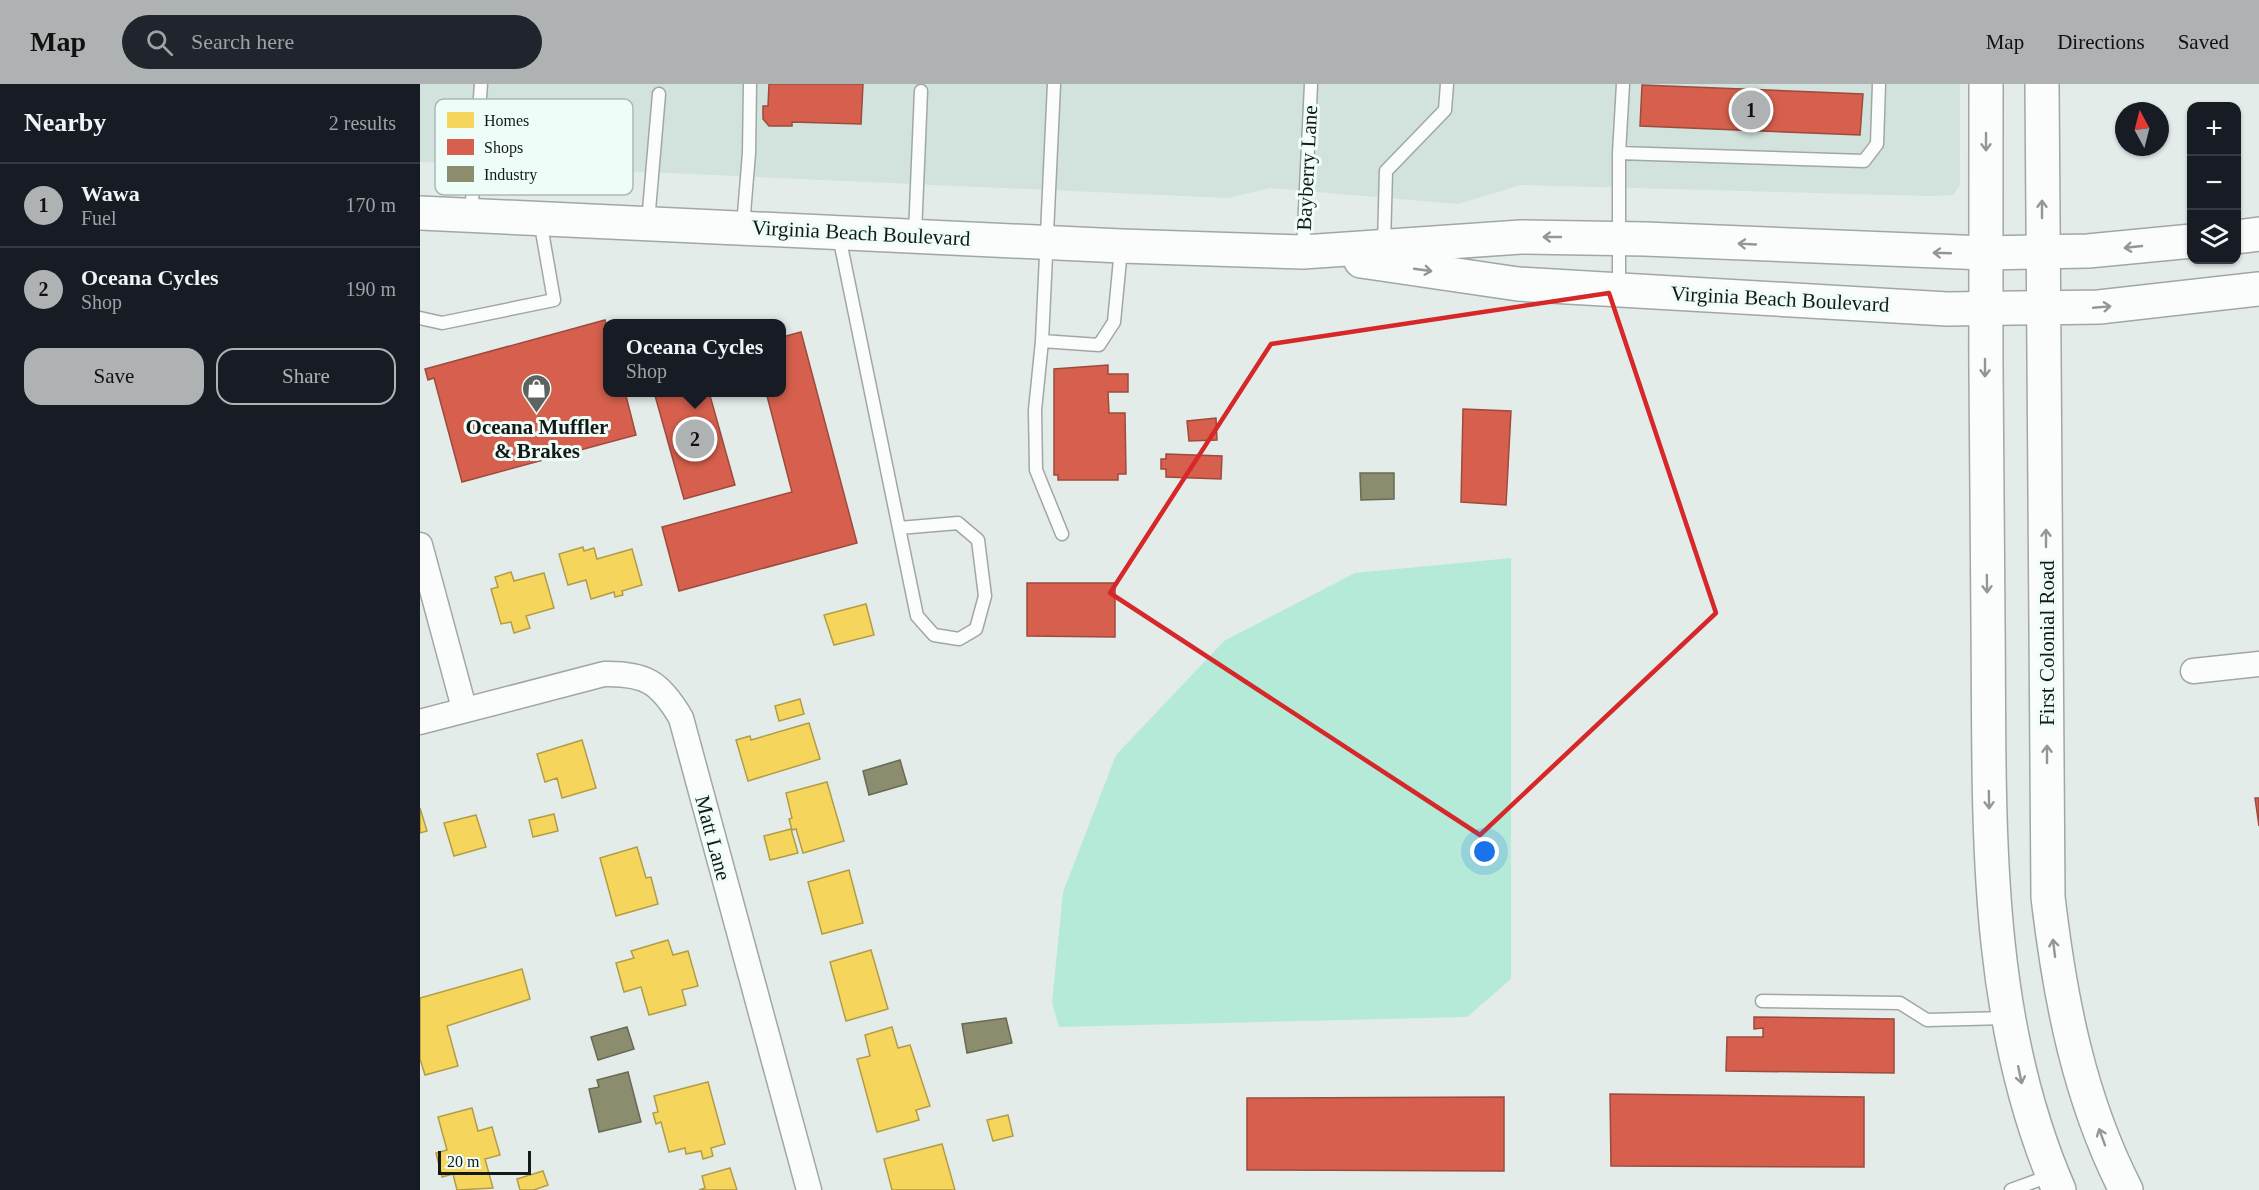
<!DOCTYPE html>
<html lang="en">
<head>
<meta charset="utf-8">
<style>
	body { margin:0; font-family:Georgia,serif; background:#20242c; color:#f1f3f6 }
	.controls { position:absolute; right:18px; top:18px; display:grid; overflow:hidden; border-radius:12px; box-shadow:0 2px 4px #0004 }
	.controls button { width:54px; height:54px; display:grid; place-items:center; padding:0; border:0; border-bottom:2px solid #363941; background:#171b24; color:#f1f3f6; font:30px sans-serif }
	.compass { position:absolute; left:1695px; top:18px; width:54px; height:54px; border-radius:50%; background:#171b24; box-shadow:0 2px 4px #0004; rotate:353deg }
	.scale { position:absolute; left:18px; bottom:15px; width:93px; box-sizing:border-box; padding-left:6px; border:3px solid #131917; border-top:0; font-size:16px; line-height:21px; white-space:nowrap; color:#131917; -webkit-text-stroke:4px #eefdf7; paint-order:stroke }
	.you { position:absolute; left:1065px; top:768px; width:21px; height:21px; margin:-15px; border:4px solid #fff; border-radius:50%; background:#1a73e8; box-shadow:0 0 0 9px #1a73e833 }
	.badge { display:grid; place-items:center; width:39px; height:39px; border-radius:50%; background:#aeb2b2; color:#111; font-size:20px; font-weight:700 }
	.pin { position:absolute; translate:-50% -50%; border:3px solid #fff; box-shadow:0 2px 6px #0006 }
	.popup { position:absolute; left:183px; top:235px; width:183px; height:78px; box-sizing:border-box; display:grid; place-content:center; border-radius:12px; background:#171b24; filter:drop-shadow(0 2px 4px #0005); font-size:20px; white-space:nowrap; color:#9ea1a6 }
	.popup b { font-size:22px; color:#f1f3f6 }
	.popup::after { content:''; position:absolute; left:50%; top:100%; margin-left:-12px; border:12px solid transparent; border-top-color:#171b24 }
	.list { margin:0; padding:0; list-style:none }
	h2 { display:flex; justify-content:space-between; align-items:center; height:78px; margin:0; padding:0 24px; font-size:26px }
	h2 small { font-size:20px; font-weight:400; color:#9ea1a6 }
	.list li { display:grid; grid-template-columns:39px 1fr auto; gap:18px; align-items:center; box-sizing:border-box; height:84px; padding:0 24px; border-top:2px solid #363941 }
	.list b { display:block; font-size:22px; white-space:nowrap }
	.list p { margin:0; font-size:20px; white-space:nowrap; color:#9ea1a6 }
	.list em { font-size:20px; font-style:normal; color:#9ea1a6 }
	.actions { display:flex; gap:12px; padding:18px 24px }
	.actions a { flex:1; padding:14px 0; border:2px solid #aeb2b2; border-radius:18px; text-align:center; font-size:21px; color:#aeb2b2 }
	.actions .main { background:#aeb2b2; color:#111 }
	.icon { flex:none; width:33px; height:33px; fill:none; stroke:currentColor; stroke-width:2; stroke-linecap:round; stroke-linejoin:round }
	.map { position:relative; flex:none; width:1839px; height:1106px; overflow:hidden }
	header { display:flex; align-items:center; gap:36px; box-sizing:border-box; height:84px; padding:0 30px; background:#aeb2b2; color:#111 }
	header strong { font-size:28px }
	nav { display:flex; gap:33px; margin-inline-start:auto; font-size:21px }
	.search { width:420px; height:54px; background:#20242c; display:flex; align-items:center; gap:15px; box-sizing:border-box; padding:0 21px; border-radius:33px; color:#9ea1a6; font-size:22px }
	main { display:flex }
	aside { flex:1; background:#171b24 }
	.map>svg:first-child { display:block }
</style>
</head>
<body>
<header>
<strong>Map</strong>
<div class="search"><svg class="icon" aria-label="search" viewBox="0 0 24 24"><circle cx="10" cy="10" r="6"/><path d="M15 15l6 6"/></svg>Search here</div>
<nav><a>Map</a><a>Directions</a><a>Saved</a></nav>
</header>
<main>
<aside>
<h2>Nearby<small>2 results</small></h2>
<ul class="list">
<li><span class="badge">1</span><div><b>Wawa</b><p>Fuel</p></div><em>170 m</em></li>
<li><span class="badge">2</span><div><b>Oceana Cycles</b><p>Shop</p></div><em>190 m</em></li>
</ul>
<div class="actions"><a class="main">Save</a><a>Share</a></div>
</aside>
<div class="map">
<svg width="1839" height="1106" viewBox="0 0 1839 1106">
	<rect width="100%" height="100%" fill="#e4ece9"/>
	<!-- built -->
	<path fill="#d2e2dc" d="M0 0H1540V101L1533 111 1509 112 1101 101 1038 120 850 104 808 114 0 78Z"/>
	<!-- grass -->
	<path fill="#b6ead8" d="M1091 474V895L1047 933 639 943 632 919 643 808 696 671 804 557 935 489Z"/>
	<!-- homes -->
	<path fill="#f6d55c" stroke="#b29d47" stroke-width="1.5" d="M163 463 164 467 174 464 177 475 212 465 222 501 202 507 203 511 195 513 194 508 171 515 166 496 148 501 139 470Z
		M91 488 94 497 124 489 134 524 106 532 110 544 94 549 91 538 81 540 71 505 78 503 75 493Z
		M446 520 454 551 414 561 404 531Z
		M380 615 384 630 359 637 355 622Z
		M389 639 400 675 328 697 316 656 330 652 331 656Z
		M162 656 176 704 142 714 137 694 125 698 117 670Z
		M407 698 424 757 383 769 376 745 372 746 369 735 372 734 366 709Z
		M0 724 7 747 0 749Z
		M134 730 138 747 113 753 109 736Z
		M56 731 66 763 34 772 24 739Z
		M371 745 378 769 350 776 344 752Z
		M217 763 226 794 231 793 238 820 196 832 180 774Z
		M429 786 443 839 402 850 388 798Z
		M248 856 253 871 268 867 278 902 262 906 266 921 229 931 221 903 204 908 196 879 214 874 211 867Z
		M451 866 468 925 426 937 410 878Z
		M102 885 110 915 27 942 38 982 5 991 0 975V914Z
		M472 943 478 964 490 961 510 1022 496 1026 499 1036 457 1048 437 975 450 972 445 951Z
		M288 998 305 1060 291 1064 293 1072 283 1075 281 1067 266 1070 265 1064 249 1068 241 1038 236 1040 233 1029 238 1028 234 1012Z
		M52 1024 58 1047 72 1043 80 1071 65 1075 73 1104 37 1106 33 1090 22 1093 16 1069 27 1066 18 1033Z
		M588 1031 593 1052 573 1057 567 1036Z
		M522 1060 535 1106H472L464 1075Z
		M310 1084 317 1106H279L285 1104 282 1092Z
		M123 1087 128 1101 114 1106H100L97 1095Z"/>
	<!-- shops -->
	<path fill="#d6604d" stroke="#9c4b3d" stroke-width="1.5" d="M349 0H443L441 40 372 38V42H349L343 35V22H348Z
		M1222 1 1443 10 1440 51 1220 42Z
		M185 236 188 246V308H205L216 351 42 398 14 294 8 296 5 285Z
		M381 248 437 459 259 507 242 443 372 408 346 308H362V253Z
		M688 281V290H708V308H688L689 329H705L706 390H698V396H638V391H634V285Z
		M234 308H289L315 401 264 415Z
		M1043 325 1091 327 1086 421 1041 418Z
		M796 334 797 356 769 357 767 337Z
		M746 370 802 372 801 395 746 393V385H741V375H746Z
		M607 499H695V553L607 552Z
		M1835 714H1839V742Z
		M1334 933 1474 935V989L1306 987 1307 953H1343V944L1334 945Z
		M1190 1010 1444 1013V1083L1191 1082Z
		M1084 1013V1087L827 1086V1014Z"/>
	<!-- industry -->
	<path fill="#8c8c6e" stroke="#686a54" stroke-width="1.5" d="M940 389H974V415L941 416Z
		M480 676 487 700 449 711 443 687Z
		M586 934 592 959 547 969 542 940Z
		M207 943 214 965 178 976 171 953Z
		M208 988 221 1038 179 1048 169 1005 179 1003 177 996Z"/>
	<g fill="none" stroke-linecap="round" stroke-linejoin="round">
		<defs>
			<path id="service" d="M634 0 622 257 615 326 616 386 642 450
				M1199 69 1444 77 1457 60 1459 0
				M51 130 61 0
				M228 138 239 10
				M323 142 329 69 330 0
				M495 150 501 7
				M419 152 497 532 514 551 539 555 556 545 565 512 558 456 538 439 479 444
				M964 160 966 87 1025 26 1027 0
				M883 167 891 0
				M1199 205V69L1203 0
				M0 234 22 239 134 216 120 136
				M622 257 679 261 694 238 701 165
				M1342 917 1480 919 1507 936 1587 934
				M1591 1106 1632 1091"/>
			<path id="minor" d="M0 461 44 624
				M1773 587 1839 580
				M0 638 184 590C225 589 240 598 261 634L389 1106"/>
			<path id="secondary" d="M1566 0C1565 179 1566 359 1568 538 1570 729 1561 927 1639 1106
				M1622 0 1628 813C1640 915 1659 1014 1706 1106"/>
			<path id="primary" d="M0 129 701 162 883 168 1101 153 1225 155 1565 169 1668 167 1772 157
				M1816 153 1839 150
				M941 177 1098 200 1527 225 1679 223 1839 205"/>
		</defs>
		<!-- service casing -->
		<use href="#service" stroke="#a1a7a5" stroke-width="15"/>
		<!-- minor casing -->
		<use href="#minor" stroke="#a1a7a5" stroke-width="27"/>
		<!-- secondary casing -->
		<use href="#secondary" stroke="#a1a7a5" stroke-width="36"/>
		<!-- primary casing -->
		<use href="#primary" stroke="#a1a7a5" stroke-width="36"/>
		<!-- service -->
		<use href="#service" stroke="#fbfcfc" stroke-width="12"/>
		<!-- minor -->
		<use href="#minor" stroke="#fbfcfc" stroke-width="24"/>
		<!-- secondary -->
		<use href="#secondary" stroke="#fbfcfc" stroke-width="33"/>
		<!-- primary -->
		<use href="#primary" stroke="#fbfcfc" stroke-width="33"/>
	</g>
	<!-- one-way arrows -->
	<defs><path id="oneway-shaft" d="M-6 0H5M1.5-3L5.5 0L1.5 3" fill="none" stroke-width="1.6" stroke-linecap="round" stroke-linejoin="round" transform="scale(1.5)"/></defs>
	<g stroke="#939695">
		<use href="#oneway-shaft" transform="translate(1566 58) rotate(90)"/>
		<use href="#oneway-shaft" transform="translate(1622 125) rotate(-90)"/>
		<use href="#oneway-shaft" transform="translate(1132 153) rotate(-180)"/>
		<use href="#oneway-shaft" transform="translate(1327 160) rotate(-177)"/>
		<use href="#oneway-shaft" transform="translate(1713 163) rotate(174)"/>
		<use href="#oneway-shaft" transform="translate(1522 169) rotate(-178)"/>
		<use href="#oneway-shaft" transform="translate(1003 186) rotate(8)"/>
		<use href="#oneway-shaft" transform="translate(1682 223) rotate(-5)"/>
		<use href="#oneway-shaft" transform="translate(1565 284) rotate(90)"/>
		<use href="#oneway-shaft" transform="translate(1626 454) rotate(-90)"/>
		<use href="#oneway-shaft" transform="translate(1567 500) rotate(89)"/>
		<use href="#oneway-shaft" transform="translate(1627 670) rotate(-90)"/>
		<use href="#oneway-shaft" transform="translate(1569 716) rotate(89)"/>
		<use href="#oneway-shaft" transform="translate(1634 864) rotate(-97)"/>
		<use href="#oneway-shaft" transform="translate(1600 991) rotate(78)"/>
		<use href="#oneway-shaft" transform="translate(1682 1053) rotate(-110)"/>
	</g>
	<!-- marked area -->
	<path fill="none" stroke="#d62828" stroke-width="4.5" stroke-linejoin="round" d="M1189 209 1296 529 1060 751 690 509 851 260Z"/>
	<!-- icons -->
	<defs>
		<symbol id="shop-pin" viewBox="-11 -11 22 30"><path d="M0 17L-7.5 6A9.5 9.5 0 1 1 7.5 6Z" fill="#5c6360" stroke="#eefdf7"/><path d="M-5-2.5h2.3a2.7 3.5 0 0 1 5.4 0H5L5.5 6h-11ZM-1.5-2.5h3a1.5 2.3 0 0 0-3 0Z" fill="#fff"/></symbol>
	</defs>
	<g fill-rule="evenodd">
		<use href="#shop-pin" x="100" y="288" width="33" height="45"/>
	</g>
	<g text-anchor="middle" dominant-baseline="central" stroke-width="6" stroke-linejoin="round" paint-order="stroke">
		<!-- street labels -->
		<g font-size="21" fill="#131917" stroke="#eefdf7">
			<text transform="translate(887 84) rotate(-87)">Bayberry Lane</text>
			<text transform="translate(441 149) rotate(3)">Virginia Beach Boulevard</text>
			<text transform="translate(1360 215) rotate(3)">Virginia Beach Boulevard</text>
			<text transform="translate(1627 559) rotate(-90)">First Colonial Road</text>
			<text transform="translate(293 754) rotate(75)">Matt Lane</text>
		</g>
		<!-- poi labels -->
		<g font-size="21" font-weight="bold" fill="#131917" stroke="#eefdf7">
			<text x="117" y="343">Oceana Muffler<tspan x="117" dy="24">&amp; Brakes</tspan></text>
		</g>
	</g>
	<!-- legend -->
	<rect x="15" y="15" width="198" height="96" rx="9" fill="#eefdf7" stroke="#acb9b4" stroke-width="1.5"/>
	<rect x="27" y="28" width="27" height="16" fill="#f6d55c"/>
	<rect x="27" y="55" width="27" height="16" fill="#d6604d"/>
	<rect x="27" y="82" width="27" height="16" fill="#8c8c6e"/>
	<g font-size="16" fill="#131917">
		<text x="64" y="42">Homes</text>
		<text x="64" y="69">Shops</text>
		<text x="64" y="96">Industry</text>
	</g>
</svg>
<div class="controls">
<button>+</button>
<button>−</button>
<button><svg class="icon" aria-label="layers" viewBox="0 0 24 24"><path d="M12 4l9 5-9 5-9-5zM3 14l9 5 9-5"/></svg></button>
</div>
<svg class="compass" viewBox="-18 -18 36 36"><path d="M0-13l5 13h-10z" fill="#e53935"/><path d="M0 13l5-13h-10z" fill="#9ea1a6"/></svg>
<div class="scale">20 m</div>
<div class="you"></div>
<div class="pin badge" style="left:1331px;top:26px">1</div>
<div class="pin badge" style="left:275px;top:355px">2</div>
<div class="popup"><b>Oceana Cycles</b>Shop</div>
</div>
</main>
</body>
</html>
